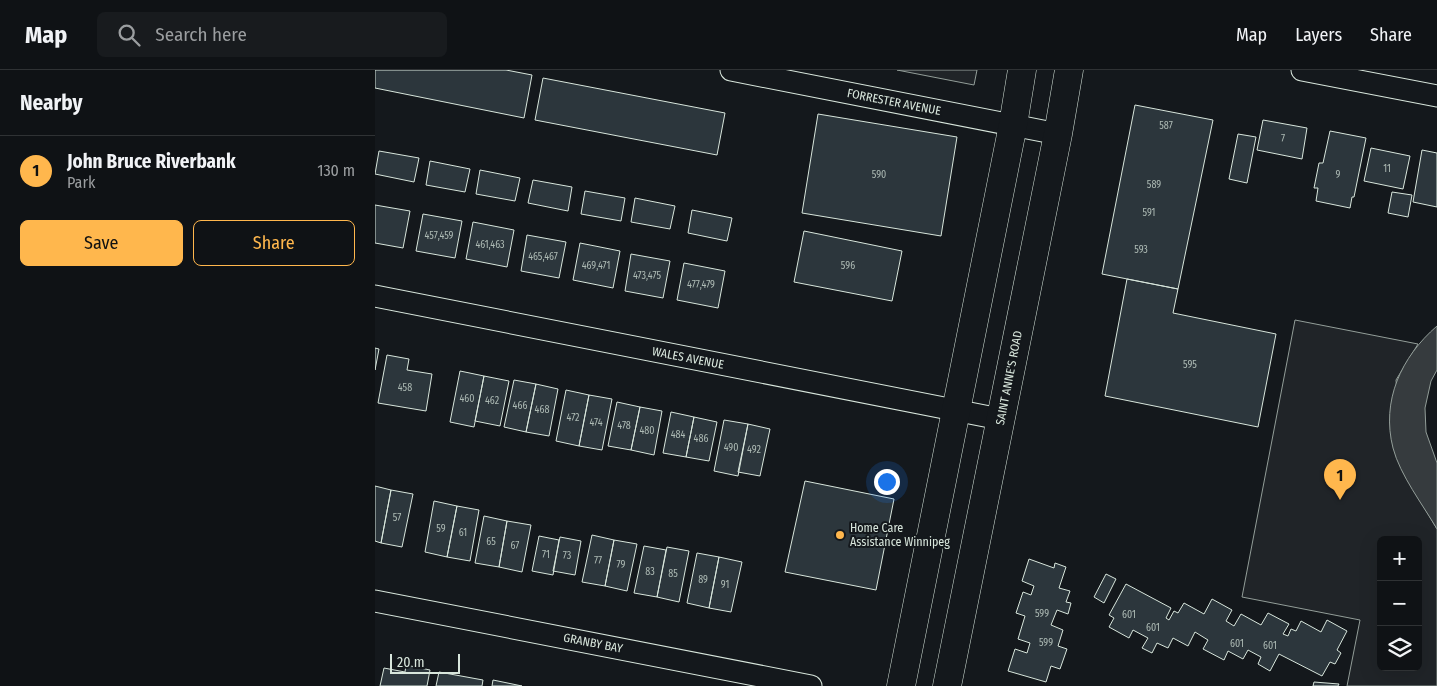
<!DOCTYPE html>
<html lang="en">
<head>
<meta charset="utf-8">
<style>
	body { margin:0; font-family:"Fira Sans Condensed",sans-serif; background:#181b1e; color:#f1f3f6 }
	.controls { position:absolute; right:15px; bottom:15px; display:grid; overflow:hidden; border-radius:8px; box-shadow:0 5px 20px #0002 }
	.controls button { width:45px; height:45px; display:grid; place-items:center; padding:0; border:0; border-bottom:1px solid #2f3234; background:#0f1215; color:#f1f3f6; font:25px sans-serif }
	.scale { position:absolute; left:15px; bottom:12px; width:70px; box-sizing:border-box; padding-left:5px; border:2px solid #d8e6dc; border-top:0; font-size:14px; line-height:18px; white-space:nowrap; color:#d8e6dc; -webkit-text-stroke:4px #14181c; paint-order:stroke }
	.you { position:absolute; left:511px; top:411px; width:18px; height:18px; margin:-12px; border:4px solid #fff; border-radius:50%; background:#1a73e8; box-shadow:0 0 0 8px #1a73e833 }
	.badge { display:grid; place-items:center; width:32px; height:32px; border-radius:50%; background:#ffb74d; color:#111; font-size:16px; font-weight:700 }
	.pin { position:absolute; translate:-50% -41px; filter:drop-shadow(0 1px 2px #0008) }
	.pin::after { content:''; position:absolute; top:26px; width:18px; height:15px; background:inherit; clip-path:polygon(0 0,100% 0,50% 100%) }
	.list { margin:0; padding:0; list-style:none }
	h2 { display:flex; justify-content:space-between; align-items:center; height:65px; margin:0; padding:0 20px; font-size:21px }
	h2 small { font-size:16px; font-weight:400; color:#9b9ea0 }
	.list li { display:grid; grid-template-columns:32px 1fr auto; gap:15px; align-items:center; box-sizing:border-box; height:70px; padding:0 20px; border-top:1px solid #2f3234 }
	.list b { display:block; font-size:19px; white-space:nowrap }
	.list p { margin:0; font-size:16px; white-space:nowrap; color:#9b9ea0 }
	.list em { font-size:16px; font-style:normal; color:#9b9ea0 }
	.actions { display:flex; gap:10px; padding:15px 20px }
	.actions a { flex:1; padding:11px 0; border:1px solid #ffb74d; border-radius:8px; text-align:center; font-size:18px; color:#ffb74d }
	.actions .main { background:#ffb74d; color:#111 }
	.icon { flex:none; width:28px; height:28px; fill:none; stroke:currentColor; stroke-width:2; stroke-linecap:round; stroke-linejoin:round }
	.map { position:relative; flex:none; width:1062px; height:616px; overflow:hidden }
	header { display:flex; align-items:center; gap:30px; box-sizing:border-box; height:70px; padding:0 25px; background:#0f1215; border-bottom:1px solid #2f3234 }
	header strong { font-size:24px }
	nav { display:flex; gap:28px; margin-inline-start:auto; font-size:18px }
	.search { width:350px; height:45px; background:#181b1e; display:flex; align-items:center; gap:12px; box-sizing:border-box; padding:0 18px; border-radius:8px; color:#9b9ea0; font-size:19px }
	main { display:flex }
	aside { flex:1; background:#0f1215 }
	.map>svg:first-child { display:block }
</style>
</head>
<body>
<header>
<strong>Map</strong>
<div class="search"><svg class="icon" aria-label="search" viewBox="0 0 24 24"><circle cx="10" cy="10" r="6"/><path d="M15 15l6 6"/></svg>Search here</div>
<nav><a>Map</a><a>Layers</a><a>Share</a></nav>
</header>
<main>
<aside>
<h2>Nearby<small></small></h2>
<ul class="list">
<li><span class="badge">1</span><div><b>John Bruce Riverbank</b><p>Park</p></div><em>130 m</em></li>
</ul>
<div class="actions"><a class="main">Save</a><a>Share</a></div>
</aside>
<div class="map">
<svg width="1062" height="616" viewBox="0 0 1062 616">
	<rect width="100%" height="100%" fill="#14181c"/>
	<!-- green -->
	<path fill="#202428" stroke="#939e99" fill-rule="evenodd" d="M522 0H602L599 15Z
		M920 250 1043 274 1021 310 1028 402 1062 459V616H972L985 550 867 527ZM1006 470H1043V597H1006Z"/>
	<!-- water -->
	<path fill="#363b3e" stroke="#939e99" d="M1062 256V300L1056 311 1050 338 1051 362 1062 393V459C1048 435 1025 405 1018 378 1006 331 1026 287 1062 256Z"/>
	<!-- building -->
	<path fill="#2c363c" stroke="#d8e6dc" d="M0 0H131L157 5 149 48 0 18Z
		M168 8 350 43 342 85 160 50Z
		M760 35 838 50 803 219 727 204Z
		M443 44 582 67 566 166 427 143Z
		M888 50 932 58 927 89 882 80Z
		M955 61 991 68 979 127H977L975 138 941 131 943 118H939L944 93H948Z
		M863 64 881 67 872 113 854 109Z
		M996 78 1035 86 1028 119 989 111Z
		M1047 80 1062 83V137L1038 132Z
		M4 81 44 88 39 112 0 104Z
		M55 91 95 99 90 122 51 115Z
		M105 100 145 108 140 131 101 124Z
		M158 110 197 117 193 141 153 133Z
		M210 121 250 128 246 151 206 144Z
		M1017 122 1037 125 1033 147 1013 143Z
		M260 128 300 136 295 159 256 152Z
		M0 135 35 141 28 178 0 173Z
		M317 140 357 148 352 171 313 163Z
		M48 144 87 151 80 188 41 181Z
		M98 152 139 160 132 197 91 189Z
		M429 161 527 181 517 231 419 212Z
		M152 165 191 172 184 208 146 201Z
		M205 173 245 181 238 218 198 210Z
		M256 184 295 191 288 228 250 221Z
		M309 193 350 201 343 238 302 230Z
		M752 209 803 219 798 243 901 264 883 357 730 326Z
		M0 278 4 279 0 300Z
		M12 285 34 289 32 300 57 304 51 341 3 333Z
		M85 301 109 306 99 357 75 352Z
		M109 306 134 311 125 356 100 351Z
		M139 310 161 314 151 362 129 357Z
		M161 314 183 319 174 366 151 362Z
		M191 320 214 325 204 376 181 371Z
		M214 325 237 329 227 380 204 376Z
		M242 332 265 337 256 380 233 376Z
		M265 337 287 341 279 385 256 380Z
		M296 342 319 347 311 387 288 383Z
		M319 347 342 352 334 391 311 387Z
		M349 350 373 354 363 406 339 401Z
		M373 354 395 359 385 406 363 402Z
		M430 411 519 429 501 520 410 502Z
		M0 416 16 420 6 473 0 471Z
		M16 420 38 424 27 477 6 473Z
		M59 431 82 436 72 487 50 482Z
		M82 436 104 440 95 491 72 487Z
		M109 446 132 451 124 497 100 493Z
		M132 451 156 455 147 502 124 497Z
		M217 465 239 470 230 516 207 512Z
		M164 466 184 470 178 505 157 501Z
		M185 467 206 471 200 505 178 501Z
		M239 470 262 474 252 521 230 516Z
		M269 476 291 480 282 527 259 523Z
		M292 477 314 481 304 532 282 527Z
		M322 483 344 487 334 538 312 533Z
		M344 487 367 492 356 542 334 538Z
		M654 489 679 498 680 493 691 497 684 518 695 521 691 532 696 533 693 544 682 540 676 555 688 560 683 576 692 579 685 599 676 596 671 612 633 601 640 579 652 583 655 573 643 569 650 546 641 543 648 522 656 525 659 516 647 511Z
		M731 504 741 509 729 533 719 527Z
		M751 514 796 538 791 548 794 550 799 541 803 543 809 533 829 544 837 529 857 540 851 551 859 556 866 544 886 555 893 543 914 554 908 564 913 566 916 559 921 561 926 551 946 562 952 550 972 561 962 580 966 583 960 594 955 592 947 606 904 584 895 601 883 594 886 587 873 580 868 589 853 581 849 590 828 579 833 570 820 562 813 576 798 568 793 578 782 573 777 583 767 578 773 568 758 560 754 568 734 557 739 548 734 545Z
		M31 595 55 600 52 616H5L9 598 30 602Z
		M64 602 108 610 107 616H61Z
		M118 610 147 616H117Z
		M939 612 964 614 963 616H938Z"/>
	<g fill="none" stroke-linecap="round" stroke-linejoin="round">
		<defs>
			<path id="street" d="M356 0 683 64
				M927 0 1062 26
				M0 226 625 349
				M0 531 436 616"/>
			<path id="secondary" d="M526 616 638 55 647 0
				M572 616 683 64 694 0"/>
		</defs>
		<!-- street casing -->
		<use href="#street" stroke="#d8e6dc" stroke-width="23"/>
		<!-- secondary casing -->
		<use href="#secondary" stroke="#d8e6dc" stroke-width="29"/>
		<!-- street -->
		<use href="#street" stroke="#14181c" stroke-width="21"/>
		<!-- secondary -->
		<use href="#secondary" stroke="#14181c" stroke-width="28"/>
	</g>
	<!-- markers -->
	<circle fill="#ffb74d" stroke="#14181c" stroke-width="2" cx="465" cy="465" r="5"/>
	<g text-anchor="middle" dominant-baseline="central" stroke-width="4" stroke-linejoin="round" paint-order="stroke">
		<!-- number labels -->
		<g font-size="10" fill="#adbab4">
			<text x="791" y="56">587</text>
			<text x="908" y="69">7</text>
			<text x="1012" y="99">11</text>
			<text x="504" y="105">590</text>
			<text x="963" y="105">9</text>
			<text x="779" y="115">589</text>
			<text x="774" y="143">591</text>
			<text x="64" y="166">457,459</text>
			<text x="115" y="175">461,463</text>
			<text x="766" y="180">593</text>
			<text x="168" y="187">465,467</text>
			<text x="221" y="196">469,471</text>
			<text x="473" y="196">596</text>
			<text x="272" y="206">473,475</text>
			<text x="326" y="215">477,479</text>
			<text x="815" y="295">595</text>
			<text x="30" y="318">458</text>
			<text x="92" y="329">460</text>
			<text x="117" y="331">462</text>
			<text x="145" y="336">466</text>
			<text x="167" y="340">468</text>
			<text x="198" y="348">472</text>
			<text x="221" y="353">474</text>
			<text x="249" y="356">478</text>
			<text x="272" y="361">480</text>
			<text x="303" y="365">484</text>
			<text x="326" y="369">486</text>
			<text x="356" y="378">490</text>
			<text x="379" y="380">492</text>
			<text x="22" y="448">57</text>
			<text x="66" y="459">59</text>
			<text x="88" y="463">61</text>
			<text x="116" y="472">65</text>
			<text x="140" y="476">67</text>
			<text x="171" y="485">71</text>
			<text x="192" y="486">73</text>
			<text x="223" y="491">77</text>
			<text x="246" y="495">79</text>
			<text x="275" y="502">83</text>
			<text x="298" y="504">85</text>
			<text x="328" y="510">89</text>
			<text x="350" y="515">91</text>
			<text x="667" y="544">599</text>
			<text x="754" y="545">601</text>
			<text x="778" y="558">601</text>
			<text x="671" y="573">599</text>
			<text x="862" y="574">601</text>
			<text x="895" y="576">601</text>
		</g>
		<!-- street labels -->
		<g font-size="12" fill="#d8e6dc" stroke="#14181c">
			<text transform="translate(519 32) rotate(11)">FORRESTER AVENUE</text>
			<text transform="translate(313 288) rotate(11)">WALES AVENUE</text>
			<text transform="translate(634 308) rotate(-79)">SAINT ANNE'S ROAD</text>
			<text transform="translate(218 573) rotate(11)">GRANBY BAY</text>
		</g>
		<!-- poi labels -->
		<g font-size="12" fill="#d8e6dc" stroke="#14181c" text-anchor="start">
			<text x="475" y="458">Home Care<tspan x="475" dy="14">Assistance Winnipeg</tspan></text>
		</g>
	</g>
</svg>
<div class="controls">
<button>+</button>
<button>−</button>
<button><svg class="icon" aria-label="layers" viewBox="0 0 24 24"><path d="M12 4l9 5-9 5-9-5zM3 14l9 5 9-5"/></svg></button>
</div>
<div class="scale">20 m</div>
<div class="you"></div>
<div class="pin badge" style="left:965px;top:430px">1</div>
</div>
</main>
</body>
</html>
